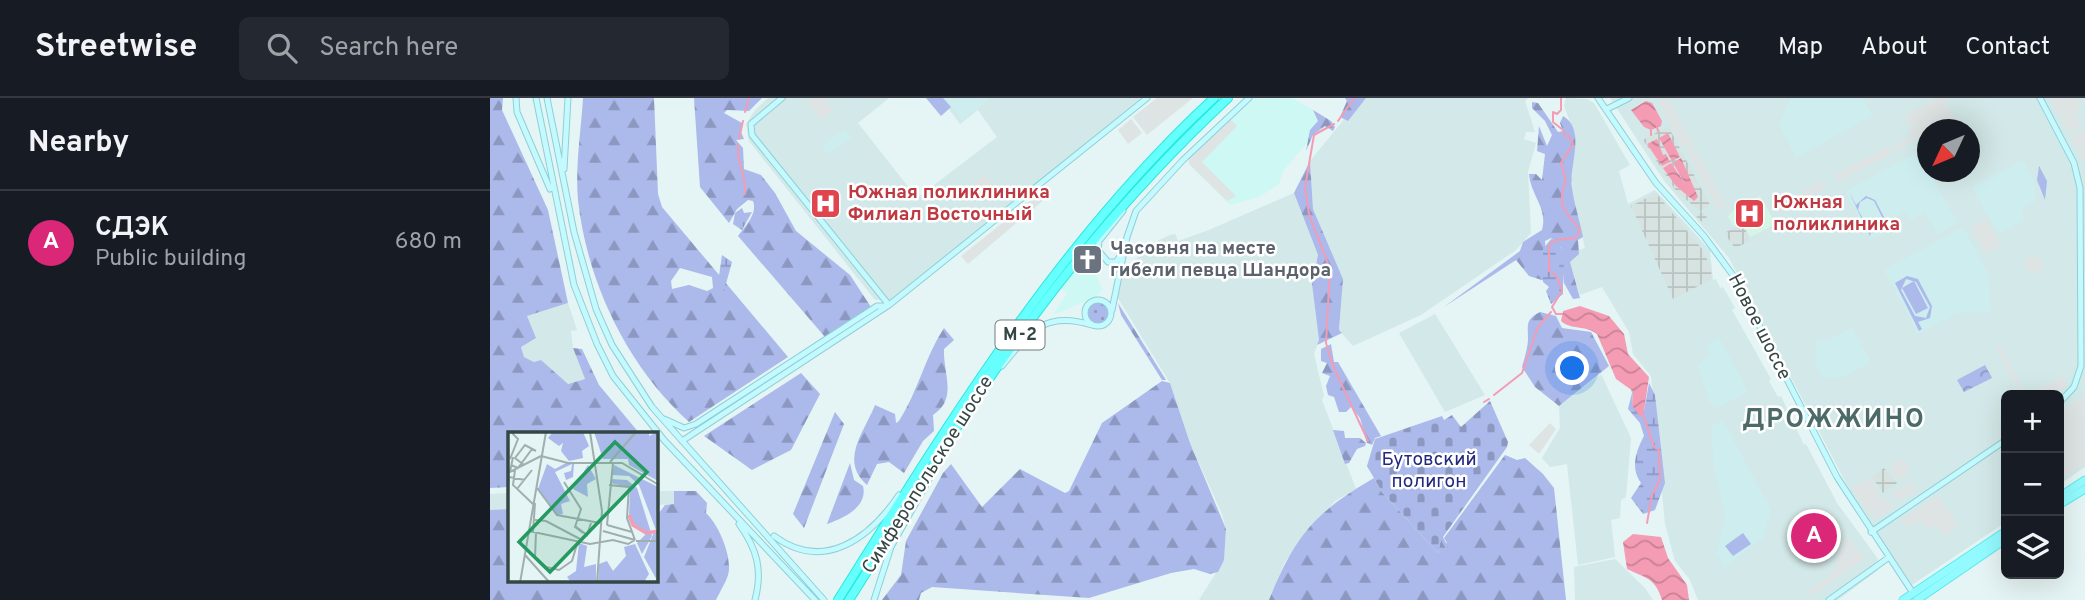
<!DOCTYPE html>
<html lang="en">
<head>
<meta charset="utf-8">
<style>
	body { margin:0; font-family:Overpass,sans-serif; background:#242831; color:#f1f3f6 }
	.controls { position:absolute; right:21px; bottom:21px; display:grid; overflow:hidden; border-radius:10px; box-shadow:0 7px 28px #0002 }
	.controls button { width:63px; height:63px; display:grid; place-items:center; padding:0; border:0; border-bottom:2px solid #363941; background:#171b24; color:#f1f3f6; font:35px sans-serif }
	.compass { position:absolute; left:1427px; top:21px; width:63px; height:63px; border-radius:50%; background:#171b24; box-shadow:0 7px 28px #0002; rotate:226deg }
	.you { position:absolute; left:1083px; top:271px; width:24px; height:24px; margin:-18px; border:5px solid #fff; border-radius:50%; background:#1a73e8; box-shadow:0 0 0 10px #1a73e833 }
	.badge { display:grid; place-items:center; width:46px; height:46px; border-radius:50%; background:#db2777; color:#fff; font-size:23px; font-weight:700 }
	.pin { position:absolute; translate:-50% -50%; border:4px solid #fff; box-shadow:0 2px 7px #0006 }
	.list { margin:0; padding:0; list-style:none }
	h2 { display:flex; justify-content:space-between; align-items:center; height:91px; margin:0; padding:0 28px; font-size:30px }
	h2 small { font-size:23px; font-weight:400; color:#9ea1a6 }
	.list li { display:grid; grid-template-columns:46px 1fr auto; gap:21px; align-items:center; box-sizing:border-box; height:105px; padding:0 28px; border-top:2px solid #363941 }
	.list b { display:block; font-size:26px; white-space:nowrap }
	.list p { margin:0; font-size:23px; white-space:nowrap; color:#9ea1a6 }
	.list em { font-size:23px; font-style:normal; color:#9ea1a6 }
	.icon { flex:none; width:38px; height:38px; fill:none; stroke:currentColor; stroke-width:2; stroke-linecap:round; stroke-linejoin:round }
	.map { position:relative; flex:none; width:1595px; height:502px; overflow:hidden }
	header { display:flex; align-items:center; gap:42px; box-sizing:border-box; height:98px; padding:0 35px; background:#171b24; border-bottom:2px solid #363941 }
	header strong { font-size:33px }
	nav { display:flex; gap:38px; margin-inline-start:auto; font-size:24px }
	.search { width:490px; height:63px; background:#242831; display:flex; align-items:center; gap:18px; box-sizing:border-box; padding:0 24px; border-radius:10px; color:#9ea1a6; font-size:26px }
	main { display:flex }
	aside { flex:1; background:#171b24 }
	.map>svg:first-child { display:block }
</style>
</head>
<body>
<header>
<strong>Streetwise</strong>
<div class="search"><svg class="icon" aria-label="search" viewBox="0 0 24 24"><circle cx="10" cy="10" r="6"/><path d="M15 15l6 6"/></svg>Search here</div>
<nav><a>Home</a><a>Map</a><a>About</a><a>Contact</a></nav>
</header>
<main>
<aside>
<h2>Nearby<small></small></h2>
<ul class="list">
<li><span class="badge">A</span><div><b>СДЭК</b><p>Public building</p></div><em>680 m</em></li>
</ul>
</aside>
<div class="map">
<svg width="1595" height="502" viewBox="0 0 1595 502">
	<defs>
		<pattern id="industrial-grid" width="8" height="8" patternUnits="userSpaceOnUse" patternTransform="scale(1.75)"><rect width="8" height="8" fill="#d7e3e1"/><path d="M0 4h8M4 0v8" fill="none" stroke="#b9c4c2"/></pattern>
		<pattern id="grass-dots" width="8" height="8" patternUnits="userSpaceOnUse" patternTransform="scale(1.75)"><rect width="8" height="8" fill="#abb9eb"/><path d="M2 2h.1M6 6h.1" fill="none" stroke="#8c98c0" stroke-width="1.8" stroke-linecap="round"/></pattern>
		<pattern id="forest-firs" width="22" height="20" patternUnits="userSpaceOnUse" patternTransform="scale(1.75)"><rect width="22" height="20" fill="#abb9eb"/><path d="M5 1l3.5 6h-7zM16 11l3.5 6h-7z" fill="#8c98c0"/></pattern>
		<pattern id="wetland-marsh" width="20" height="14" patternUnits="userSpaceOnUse" patternTransform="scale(1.75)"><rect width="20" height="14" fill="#abb9eb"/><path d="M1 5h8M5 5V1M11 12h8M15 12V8" fill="none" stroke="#8c98c0"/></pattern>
		<pattern id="cemetery-stones" width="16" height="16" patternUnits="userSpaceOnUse" patternTransform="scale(1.75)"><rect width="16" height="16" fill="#abb9eb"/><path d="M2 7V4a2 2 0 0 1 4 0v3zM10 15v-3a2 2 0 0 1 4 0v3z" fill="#8c98c0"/></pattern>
		<pattern id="park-crowns" width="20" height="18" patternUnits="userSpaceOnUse" patternTransform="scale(1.75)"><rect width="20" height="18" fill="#abb9eb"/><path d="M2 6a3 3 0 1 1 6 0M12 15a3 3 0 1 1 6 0" fill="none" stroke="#8c98c0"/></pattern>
		<pattern id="water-waves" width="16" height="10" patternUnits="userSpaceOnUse" patternTransform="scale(1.75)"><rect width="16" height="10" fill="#f59cb5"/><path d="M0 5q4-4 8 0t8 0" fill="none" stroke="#c78195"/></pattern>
	</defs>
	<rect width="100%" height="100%" fill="#e5f4f4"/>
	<!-- residential -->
	<path fill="#d3e8e8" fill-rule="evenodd" d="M278 0H399L368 25 427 100 507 39 488 12 470 26 451 0H651L403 202H385L259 43 256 26 265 12Z
		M866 0H1038L1035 3 1045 34H1036L1034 41 1046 45 1038 74 1041 135 1026 152 931 217 863 248 849 232 853 181 823 111 820 63 852 24Z
		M1076 0 1097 1 1104 5 1140 67 1129 73 1138 106 1165 92 1220 152 1223 182 1226 181 1230 190 1233 189 1245 210 1242 212 1281 281 1279 283 1288 299 1291 298 1314 347 1316 346 1347 405 1388 461V472L1348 502H1208L1200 482 1185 463 1175 426 1161 278 1143 256 1139 234 1112 189 1090 197 1077 156 1095 150 1082 96 1079 21 1074 8Z
		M1120 0H1595V369L1569 387V297H1516V424L1422 487 1360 393 1239 160 1175 84ZM1437 32H1479V74H1437Z
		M804 95 828 157 822 186 829 242 824 256 834 298 832 302 866 391 845 403 795 464 779 502H709L734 462 736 431 732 416 700 345 680 285 626 197 635 171 665 144 680 137 685 136 688 143 719 132Z
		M78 205 87 232 81 233 83 250 95 281 77 286 51 262 44 264 34 259 31 249 45 240 37 218Z
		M945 216 995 297 955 314 909 235Z
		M1111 276 1141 340 1136 399 1131 402 1130 420 1121 422 1125 459 1088 467 1077 366 1060 369 1052 360 1070 330 1069 308Z
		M166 393H184V406L166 407Z
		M19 395V411L0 412V396Z
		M1125 461 1155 490 1163 502H1085L1084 469Z"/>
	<!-- commercial -->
	<path fill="#cef8f3" d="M764 0H802L823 12 828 23 817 45 793 73 789 86 769 99 740 107 699 66V60Z
		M600 167 613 191 606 199 563 217 577 195 570 190 587 169Z"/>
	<!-- industrial -->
	<path fill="url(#industrial-grid)" d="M1178 28 1220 107 1211 113 1217 119 1212 124 1206 118 1211 114 1186 93 1153 42Z
		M1166 95 1212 151 1221 169 1222 181 1183 201 1141 108Z
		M1253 126 1260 143 1245 150 1234 135Z
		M1394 370 1407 385 1393 395 1382 379Z"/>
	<!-- education -->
	<path fill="#ceedee" d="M455 0H500L472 23Z
		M1301 0H1373L1383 17 1306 60 1289 26Z
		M354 31 362 40 338 56 332 48Z
		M1429 54 1467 125 1447 136 1435 114 1420 122 1415 113 1400 121 1404 130 1381 142 1355 93Z
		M1533 62 1545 84V103L1533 109V123L1508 136 1482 89Z
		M1473 129 1499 177 1500 214 1468 215 1428 236 1394 172Z
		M1362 229 1381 264 1353 279 1332 280 1325 266 1327 241 1339 242Z
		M1229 239 1258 294 1227 310 1220 305 1208 268 1220 255 1217 246Z
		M1233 322 1281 412 1273 440 1235 469 1226 456 1236 419 1224 372 1221 328Z"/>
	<!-- medical -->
	<path fill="#d7f5e5" d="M1270 98 1286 126 1260 139 1252 125 1244 129 1238 119 1241 114Z"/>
	<!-- grass -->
	<path fill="url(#grass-dots)" d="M598 215a11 11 0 1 1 22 0a11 11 0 1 1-22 0Z"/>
	<!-- forest -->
	<path fill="url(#forest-firs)" fill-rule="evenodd" d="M0 0H13L12 12 58 112 78 205 37 218 46 240 31 249 34 259 44 264 51 262 78 286 95 281 83 250 92 251 109 287 150 336H19V389L0 390Z
		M93 0H164L168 96 172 109 298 259 199 324C137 268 97 184 88 102 85 68 91 34 93 0ZM190 170 222 179 223 190 217 193 199 187 182 191 181 183Z
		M204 0H272L259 13 237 12 234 15 252 25 251 34 254 41 246 42 253 50 254 71 271 77 285 95 306 133 360 177 381 209 335 239 248 138C255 128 268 116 263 103L258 102 247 111 239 125 210 89Z
		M855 0H876L858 23 850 19 857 3Z
		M1042 4 1048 5 1068 34 1073 33 1070 25 1073 18C1097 32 1078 69 1082 90 1084 106 1090 123 1093 139L1088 142 1089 156 1080 164 1090 200 1083 201 1074 185 1071 150 1061 140 1055 143 1058 184 1039 178 1026 162 954 209 1030 153 1033 144 1052 132C1058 110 1041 98 1039 76H1046L1052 82 1055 56 1047 53 1049 28 1057 48 1062 37 1055 23 1042 10Z
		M823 12 841 23 845 29 843 33 835 28 823 37 816 53 820 32 828 23Z
		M820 63 823 111 853 181 849 232 852 235 827 247 829 242 822 186 828 157 804 95Z
		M628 205 676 282H672L631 217Z
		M1050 214 1066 218 1072 230 1101 234 1119 268 1069 308 1045 289 1032 269C1034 261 1038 250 1038 241 1038 226 1035 222 1050 214Z
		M454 230 464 242 454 251C453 277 468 300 443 317L444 333 433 343 414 375 399 364 387 366 377 387C349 362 374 335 385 307L405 316 406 325 409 323C428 293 435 259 454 230Z
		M841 246 844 264H848L891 338 885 340 882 347 877 345 870 320 861 309 856 314H849L844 299 838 297 836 288 840 278 832 275 837 265 831 263V251Z
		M311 275 330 296 301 352 262 372 214 338Z
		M672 283 680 285 700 345 736 431 734 462 728 474 720 476 704 471 681 475 599 500 442 489 431 495 429 502H392L411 477 416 443 453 375 461 366 492 409 530 371 575 395 579 393 612 325Z
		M345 314 354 326 314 430 303 416Z
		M843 332 854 333 855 340H870L876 345 875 348 867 351 859 365 855 366Z
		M1015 357 1027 362 1035 360 1053 376 1064 390 1076 502H779C805 438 824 415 884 380L892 394 948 455 951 441 955 446 957 445 954 440Z
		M360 365 364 382 373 388C378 409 354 420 337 426Z
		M184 393H206L217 405 216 415C228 426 240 454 239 471 239 480 230 493 226 502H0V412L19 411V483H166V419L175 407 184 406Z"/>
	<!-- wetland -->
	<path fill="url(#wetland-marsh)" d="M252 110 254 115 262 114 252 132 243 126 245 115Z
		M1061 141C1080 148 1072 178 1073 196L1061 206 1056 193 1059 189 1053 184V151Z
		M232 157 242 164 234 193 228 185Z
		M1159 285 1165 297 1175 385 1165 412 1153 416 1141 400 1151 385C1140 370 1146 353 1154 338L1150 325 1138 311 1142 295 1140 288 1143 293 1142 307 1154 313Z"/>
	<!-- cemetery -->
	<path fill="url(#cemetery-stones)" d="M1000 303 1018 344 1017 349 953 439 958 449 956 451 951 442 948 455 892 394 877 368 885 341 952 318 954 322 962 317 971 329Z"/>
	<!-- park -->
	<path fill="url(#park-crowns)" d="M1549 68 1557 83 1555 102 1547 82Z
		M1495 267 1502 280 1474 294 1467 282Z"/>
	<!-- pitch -->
	<path fill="#abb9eb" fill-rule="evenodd" d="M436 0H453L461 9 451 18Z
		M1359 94 1366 107 1376 98 1385 102 1396 123 1392 133 1381 134 1380 138ZM1377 100 1384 103 1393 121 1389 132 1379 131 1368 112 1370 104Z
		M1417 178 1428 181 1442 208 1440 220 1428 224 1432 231 1429 233 1405 185ZM1416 181 1426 184 1440 209 1436 220 1425 218 1411 192Z
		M1424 183 1438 210 1426 216 1412 190Z
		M1253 435 1261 446 1243 458 1235 448Z"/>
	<!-- parking -->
	<path fill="#dee4e4" d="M322 0H334L344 12 331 21 318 5Z
		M667 0H703L657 37 643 19Z
		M1176 0 1200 46 1193 50 1168 3Z
		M1447 0H1454L1465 21 1446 31 1437 32V36L1405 53 1402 49 1422 38 1418 31 1421 29 1415 18Z
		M1560 0H1590L1587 2 1590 10 1585 15 1591 28 1579 35Z
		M1180 6H1182L1237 108 1235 109Z
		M739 20 747 28 712 64 746 98 737 103 699 66V60Z
		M641 21 652 35 638 46 628 32Z
		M1594 32 1595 34V66L1581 39Z
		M1201 48 1234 110 1229 113 1196 51Z
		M1399 48 1402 55 1348 84 1344 77Z
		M495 76 509 93 497 103 481 88Z
		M1331 83 1335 90 1289 115 1287 107Z
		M550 95 555 101 478 166 471 158Z
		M1497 121 1511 148 1495 156 1481 129Z
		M1535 167a9 9 0 1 1 18 0a9 9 0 1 1-18 0Z
		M1510 247 1536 297H1531L1506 249Z
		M1574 277 1576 288 1570 295 1547 297 1545 293Z
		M1594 298 1595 365 1569 382V315Z
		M1060 325 1066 331 1049 356 1039 347Z
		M1401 371a9 9 0 1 1 18 0a9 9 0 1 1-18 0Z
		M1381 380 1392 401 1397 399 1404 410 1387 419 1380 418 1362 390Z
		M1424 383V394L1406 403 1401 395Z
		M1447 398 1469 427 1455 437 1445 428 1437 430 1430 423 1416 429 1411 423 1432 408 1434 410 1435 406Z
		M1359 442 1374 461 1321 498 1318 493 1344 474 1352 444Z"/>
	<!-- water -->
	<path fill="url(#water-waves)" d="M1156 3 1162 5 1172 23 1171 28 1161 32 1154 29 1141 12Z
		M1178 35 1190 59 1182 63 1169 40Z
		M1167 41 1173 57 1176 56 1180 64 1172 68 1157 46Z
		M1191 60 1208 99 1204 103 1186 88 1173 70 1181 65 1196 87 1183 65Z
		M1090 208 1119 218 1134 236 1138 256 1159 279 1154 313 1150 319 1142 307 1143 293 1126 281 1107 236C1096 227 1080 232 1071 223L1073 213Z
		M1143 436 1171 439 1178 460 1197 487 1199 502H1172C1165 479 1155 480 1137 471L1133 444Z"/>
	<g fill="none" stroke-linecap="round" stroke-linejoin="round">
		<!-- stream -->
		<path stroke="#f59cb5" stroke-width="2" d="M1071 0V12L1067 16 1063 14V24L1073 32 1075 38H1079L1083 46 1071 65 1076 83C1066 108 1075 113 1090 132L1086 140 1066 142 1059 147V173L1067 178 1072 193 1062 209 1066 216H1072
			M255 14 259 0
			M848 23 864 0
			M844 26 824 37 815 89 819 116 840 171 836 245 843 268 878 343
			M1167 29 1168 33
			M1161 32V37
			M249 41 253 23
			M248 47C246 65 257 77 255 96
			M1004 297 1032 275 1048 229 1061 214
			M994 304 999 301
			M1153 316 1164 349 1169 352 1170 381 1162 397 1157 425"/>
		<defs>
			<path id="secondary" d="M26 0 27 14 60 91
				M46 0 84 187 107 246 123 278 174 342 325 502
				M57 0 84 134 106 211 122 247 162 309 334 502
				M292 0 261 26 262 37 399 207
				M1108 0 1166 85 1214 138 1245 180 1347 379 1423 495
				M1550 0 1584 65 1590 90 1591 268 1584 289 1569 305
				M1117 11 1139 0
				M74 71 78 0
				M633 113 609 143 608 152 618 164H626L633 154
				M595 215a13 13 0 1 1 26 0a13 13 0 1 1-26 0Z
				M622 212 637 139 646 113 693 62 759 0
				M512 268C540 234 554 212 602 227
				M174 321 194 330 206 326 387 208H396
				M192 343 399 207 657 0
				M249 426C267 451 273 472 265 502
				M1381 434 1516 342
				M284 438C334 475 380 440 409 397
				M384 502 401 449 446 369
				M1339 502 1398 460"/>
			<path id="primary" d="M1569 399 1595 382
				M1569 407 1595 391
				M1413 502 1516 433
				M1427 502 1516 441"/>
			<path id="highway" d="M348 502C460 323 568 144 724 0
				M359 502C417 411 471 317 535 230 595 148 663 70 738 0"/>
		</defs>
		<!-- secondary casing -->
		<use href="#secondary" stroke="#8fd0d4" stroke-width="7"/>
		<!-- primary casing -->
		<use href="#primary" stroke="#5be9ec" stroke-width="9"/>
		<!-- highway casing -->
		<use href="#highway" stroke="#2ae8df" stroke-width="10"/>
		<!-- secondary -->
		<use href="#secondary" stroke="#c4faff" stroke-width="5"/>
		<!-- primary -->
		<use href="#primary" stroke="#93fbff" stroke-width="7"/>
		<!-- highway -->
		<use href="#highway" stroke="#65fffd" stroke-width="8"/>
	</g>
	<!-- icons -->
	<defs>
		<symbol id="hospital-square" viewBox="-11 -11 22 22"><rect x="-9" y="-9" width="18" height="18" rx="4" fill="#e0444e" stroke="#fff"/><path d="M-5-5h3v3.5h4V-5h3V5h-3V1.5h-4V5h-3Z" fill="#fff"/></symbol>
		<symbol id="church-square" viewBox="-11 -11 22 22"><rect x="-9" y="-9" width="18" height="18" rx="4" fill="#6b7280" stroke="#fff"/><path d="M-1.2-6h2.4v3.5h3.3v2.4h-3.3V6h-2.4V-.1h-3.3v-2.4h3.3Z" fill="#fff"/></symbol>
	</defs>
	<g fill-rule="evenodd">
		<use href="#hospital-square" x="318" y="88" width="35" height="35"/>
		<use href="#hospital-square" x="1242" y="98" width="35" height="35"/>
		<use href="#church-square" x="580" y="144" width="35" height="35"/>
	</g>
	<g text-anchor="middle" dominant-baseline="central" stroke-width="5" stroke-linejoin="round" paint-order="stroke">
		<!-- shield labels -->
		<rect fill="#fff" stroke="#717e7d" stroke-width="2" x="505.5" y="222.5" width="49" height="29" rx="5"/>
		<g font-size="18" font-weight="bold" fill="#344745">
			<text x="530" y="237">М-2</text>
		</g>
		<!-- health labels -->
		<g font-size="19" font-weight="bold" fill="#be3a42" stroke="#fff" text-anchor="start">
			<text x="358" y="95">Южная поликлиника<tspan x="358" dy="22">Филиал Восточный</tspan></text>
			<text x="1283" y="105">Южная<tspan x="1283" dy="22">поликлиника</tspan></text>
		</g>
		<!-- worship labels -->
		<g font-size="19" font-weight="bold" fill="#5b616d" stroke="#fff" text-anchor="start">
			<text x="620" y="151">Часовня на месте<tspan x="620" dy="22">гибели певца Шандора</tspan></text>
		</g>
		<!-- street labels -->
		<g font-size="19" fill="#344745" stroke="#fff">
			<text transform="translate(1269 229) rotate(63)">Новое шоссе</text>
			<text transform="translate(438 377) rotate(-58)">Симферопольское шоссе</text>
		</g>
		<!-- park labels -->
		<g font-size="19" fill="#23297d" stroke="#fff">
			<text x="939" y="362">Бутовский<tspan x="939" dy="22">полигон</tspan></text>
		</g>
		<!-- district labels -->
		<g font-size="26" font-weight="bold" letter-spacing="2" fill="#4b6a68" stroke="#fff">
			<text x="1344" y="322">ДРОЖЖИНО</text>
		</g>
	</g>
	<!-- overview -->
	<g transform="translate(18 334)">
		<rect width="150" height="150" fill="#e5f4f4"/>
		<path d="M45 0H75L81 14 74 19 75 26 61 29 53 19 55 11 51 14 40 6ZM86 0H141V4L150 0V49L121 33 120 27H95ZM58 31 66 32 65 45 58 48 56 41 63 39 64 32 47 40 62 69 53 72 55 82 49 83 30 57 39 32 47 37ZM80 33 88 47 79 52 80 65 65 57ZM106 33 150 55 148 98 131 53 121 44 104 43ZM103 47 119 48 129 56 144 104 134 122 129 111 138 102 121 87 122 55 102 51ZM146 100H150V150L136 125ZM71 111 79 114 76 135 88 132V150H63L59 145 68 139ZM127 112 141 142 136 150 90 151 91 132 99 129 105 139 118 124 116 115Z" fill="#abb9eb"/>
		<path fill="none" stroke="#f59cb5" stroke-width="3.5" d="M121 83 125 93 138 101 151 99"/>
		<path fill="none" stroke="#9eafae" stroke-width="2" d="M82 0 94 79 89 151M33 24 60 31H114L151 53M5 25 2 40 33 24M2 27 10 7 4 1M102 30 128 0M3 33 10 36 24 17M16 33 7 26 17 13 28 19M7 38 5 53 26 73M56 50 73 77 67 95 75 101M101 53 121 55 119 86 127 108M0 54 1 45 17 48M29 56 49 83 92 91M9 57 24 38M27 88 38 89 72 107M99 93 105 31M99 93 124 100M67 94 79 103 83 91M21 99 82 112 105 108 120 112 127 108M95 99 127 108M25 100 27 71M128 109H151M17 123 42 151M27 125 38 135 51 138 64 129 70 109M27 126 28 100M12 151 38 0"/>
		<path fill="#249a60" fill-opacity="0.15" stroke="#249a60" stroke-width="3.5" d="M107 10 139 40 42 140 11 110Z"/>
		<rect width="150" height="150" fill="none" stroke="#344745" stroke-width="3.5"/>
	</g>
</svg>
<div class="controls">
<button>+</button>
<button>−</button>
<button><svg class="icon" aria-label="layers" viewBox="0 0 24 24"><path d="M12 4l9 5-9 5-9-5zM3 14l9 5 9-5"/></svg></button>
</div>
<svg class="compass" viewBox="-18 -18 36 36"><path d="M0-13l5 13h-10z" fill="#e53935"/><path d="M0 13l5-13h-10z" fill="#9ea1a6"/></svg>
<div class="you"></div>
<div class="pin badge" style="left:1324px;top:438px">A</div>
</div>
</main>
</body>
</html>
